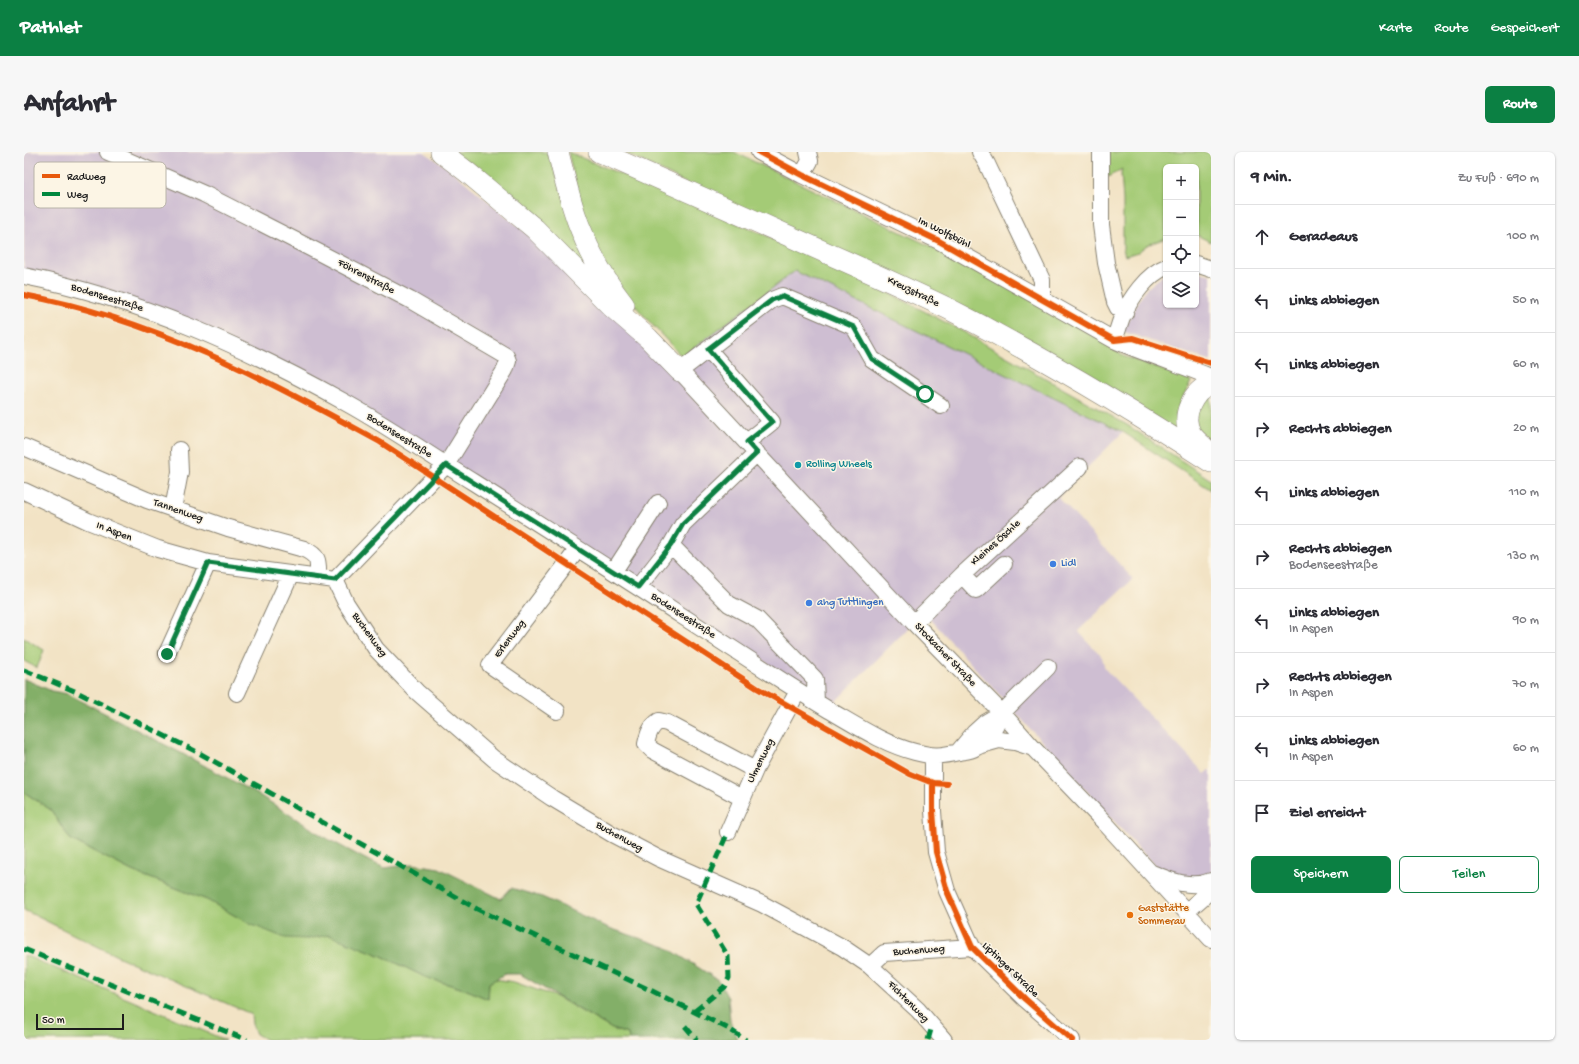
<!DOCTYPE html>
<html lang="de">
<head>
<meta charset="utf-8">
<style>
	body { margin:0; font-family:"Gochi Hand",sans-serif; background:#f7f7f7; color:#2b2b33 }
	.controls { position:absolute; right:12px; top:12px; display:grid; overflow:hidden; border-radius:6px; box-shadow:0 1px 3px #0004 }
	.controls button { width:36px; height:36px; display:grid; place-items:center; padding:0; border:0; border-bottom:1px solid #e1e1e2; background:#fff; color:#2b2b33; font:20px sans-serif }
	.scale { position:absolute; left:12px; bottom:10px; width:88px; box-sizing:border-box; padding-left:4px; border:2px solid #1c1c1c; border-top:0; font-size:11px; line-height:14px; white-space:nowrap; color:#1c1c1c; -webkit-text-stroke:3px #fcf5e5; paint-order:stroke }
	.stop { position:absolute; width:12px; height:12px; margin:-9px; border:3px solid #0b8043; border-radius:50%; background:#fff }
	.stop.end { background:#0b8043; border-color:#fff; box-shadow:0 1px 4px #0008 }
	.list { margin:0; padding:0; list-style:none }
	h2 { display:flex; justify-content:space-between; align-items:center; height:52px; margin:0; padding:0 16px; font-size:17px }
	h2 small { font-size:13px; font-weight:400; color:#7c7c81 }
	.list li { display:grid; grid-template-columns:26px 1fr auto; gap:12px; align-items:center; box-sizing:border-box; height:64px; padding:0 16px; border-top:1px solid #e1e1e2 }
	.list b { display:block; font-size:15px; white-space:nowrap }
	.list p { margin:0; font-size:13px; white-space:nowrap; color:#7c7c81 }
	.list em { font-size:13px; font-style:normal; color:#7c7c81 }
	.actions { display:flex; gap:8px; padding:12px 16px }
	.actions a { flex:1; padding:9px 0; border:1px solid #0b8043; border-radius:6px; text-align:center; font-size:14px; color:#0b8043 }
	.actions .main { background:#0b8043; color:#fff }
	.icon { flex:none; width:22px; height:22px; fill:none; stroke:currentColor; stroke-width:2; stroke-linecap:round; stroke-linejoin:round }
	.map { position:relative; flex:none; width:1187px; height:888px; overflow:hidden; border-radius:6px }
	header { display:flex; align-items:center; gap:24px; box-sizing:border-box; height:56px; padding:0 20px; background:#0b8043; color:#fff }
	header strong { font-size:19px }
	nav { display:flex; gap:22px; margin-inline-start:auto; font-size:14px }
	.intro { display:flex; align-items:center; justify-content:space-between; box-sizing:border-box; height:96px; padding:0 24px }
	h1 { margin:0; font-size:28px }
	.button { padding:10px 18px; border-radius:6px; background:#0b8043; color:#fff; font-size:14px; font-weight:700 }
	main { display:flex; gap:24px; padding:0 24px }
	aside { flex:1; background:#fff; border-radius:6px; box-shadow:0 1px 3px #0004 }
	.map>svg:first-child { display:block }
</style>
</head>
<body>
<header>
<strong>Pathlet</strong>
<nav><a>Karte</a><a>Route</a><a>Gespeichert</a></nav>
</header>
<div class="intro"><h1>Anfahrt</h1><a class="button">Route</a></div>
<main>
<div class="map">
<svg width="1187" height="888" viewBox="0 0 1187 888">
	<rect width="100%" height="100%" fill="#fcf5e5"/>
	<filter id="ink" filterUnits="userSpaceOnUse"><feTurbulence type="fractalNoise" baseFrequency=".025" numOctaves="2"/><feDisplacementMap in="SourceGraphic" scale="8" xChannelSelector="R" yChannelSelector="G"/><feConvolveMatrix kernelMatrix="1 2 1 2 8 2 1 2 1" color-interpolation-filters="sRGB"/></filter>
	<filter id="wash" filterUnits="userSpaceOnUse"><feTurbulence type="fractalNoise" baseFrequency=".012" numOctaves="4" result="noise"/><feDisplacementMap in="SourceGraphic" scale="16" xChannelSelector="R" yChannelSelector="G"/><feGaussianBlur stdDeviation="0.9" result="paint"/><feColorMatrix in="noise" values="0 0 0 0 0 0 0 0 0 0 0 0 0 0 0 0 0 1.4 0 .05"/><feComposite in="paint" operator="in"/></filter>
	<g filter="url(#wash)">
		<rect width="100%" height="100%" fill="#f2e3c5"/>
		<!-- industrial -->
		<path fill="#cebed2" d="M0 0H400L424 16 529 103 630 203 658 205 771 119 1099 280 1034 345 1109 427 1054 479 1078 505 1081 517 1181 622 1187 617V721L1163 729 1140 724 901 461 887 473 809 552 269 217 0 121Z
			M1172 119 1187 123V209L1098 179 1121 138 1142 121V153H1172Z"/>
		<!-- green -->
		<path fill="#a4cb76" stroke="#607449" d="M427 0H524L563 111 560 117Z
			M544 0 779 99 873 145 938 179 1103 273 1187 328V338L1099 280 771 119 658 205C629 173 596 141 575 103 559 71 552 34 544 0Z
			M600 0H710L908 95 992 139 1072 185 1099 204 1159 225 1167 229C1164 239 1151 255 1152 265 1153 270 1157 276 1158 281Z
			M1082 0H1187V90L1172 83V15H1142V86L1123 93 1114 100 1101 104 1099 97V48L1097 21 1098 17 1084 25Z
			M1187 244V290L1173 277 1171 263 1175 251Z
			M0 486 20 498 13 516 0 509Z
			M0 640 27 658 46 687 108 719 183 748 226 772 284 787 305 782 358 804 401 825 443 838 464 847 465 831 471 827 490 830 533 845 588 877 604 882 605 888H243L232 882 228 872 227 862 93 804 0 758Z
			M0 803 201 888H0Z"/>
		<!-- forest -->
		<path fill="#83af67" stroke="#506642" d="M0 527 28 539 44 542 157 601 235 643 302 686 347 710 361 716 389 712 415 716 477 747 487 736 518 745 585 776 642 795 694 828 704 846 706 868 713 888H605L604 882 588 877 496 822H481L465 831 464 847 443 838 401 825 358 804 305 783 284 787 261 786 226 772 183 748 108 719 46 687 27 658 0 640Z"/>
	</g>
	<g filter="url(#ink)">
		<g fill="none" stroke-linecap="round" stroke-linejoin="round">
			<defs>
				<path id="minor" d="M735 0 778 23 915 89 1090 188C1122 202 1155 212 1187 225
					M956 0 963 12 1018 128V146
					M1077 0V73L1082 111 1091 150 1094 156 1101 161
					M778 23 786 9 784 0
					M1172 112 1187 117
					M0 124C116 147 222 195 324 252 367 276 407 304 449 330 518 374 588 418 658 464 707 495 755 528 805 558 833 574 860 592 891 600 909 605 918 604 935 600 941 599 946 599 951 596 965 590 972 574 978 561
					M1090 188C1093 181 1095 173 1098 165 1106 147 1123 122 1142 115
					M684 197 748 270 723 290
					M917 254 848 207 830 175 758 144 748 148 656 219 890 471 978 561 1010 597 1081 671 1187 787
					M0 295 123 348 204 376 280 397C296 405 294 409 294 425
					M0 339 64 369 134 397 184 411 311 428 422 313 481 218 484 209 482 204 386 148 296 101 180 42 84 0
					M149 357 156 320 155 298
					M647 393 659 372 733 301
					M590 419 634 351
					M938 423 952 438 980 412
					M311 428 322 451 352 497 393 540 470 607 528 646 588 682 634 706 738 752 818 795 846 814 860 801 948 795
					M614 435 647 393 705 452 733 467 791 527 792 550
					M890 471 938 423 1056 315
					M143 501 184 411
					M213 541 267 422
					M533 559 466 513 554 397
					M957 593 975 588 991 590 1009 596
					M934 600 950 581 961 571 978 561 1024 515
					M909 604V659L912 700 923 739 948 795 1001 847 1048 888
					M718 646 628 598 622 592C624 583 626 575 635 569L643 571 731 618
					M704 680 731 618 774 539
					M1128 721C1147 729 1167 737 1187 729
					M1162 760 1187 738
					M846 814 894 858 920 888"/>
				<path id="major" d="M417 0 443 20 511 77 588 155 624 186 656 219
					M534 0C540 24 546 50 555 73 566 102 581 129 600 153
					M575 0C639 28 702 56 765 84 818 108 872 131 925 157 1015 203 1102 255 1187 310
					M1185 300C1179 294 1172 289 1167 282 1156 264 1169 239 1187 232"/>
			</defs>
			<!-- minor casing -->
			<use href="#minor" stroke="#878070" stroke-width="18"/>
			<!-- major casing -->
			<use href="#major" stroke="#878070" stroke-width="22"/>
			<!-- minor -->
			<use href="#minor" stroke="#fff" stroke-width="16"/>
			<!-- major -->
			<use href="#major" stroke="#fff" stroke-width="21"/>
			<!-- quiet -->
			<path stroke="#00873e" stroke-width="5" stroke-dasharray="10 5" stroke-linecap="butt" d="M0 518 53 540 177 602 453 757 624 837 705 877 722 888
				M0 797 223 888
				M671 859 700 835 705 826 704 804 672 752 704 680
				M661 874 673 888
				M904 888 908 874"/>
			<defs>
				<path id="cycleway" d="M735 0 778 23 915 89 1090 188 1109 186 1187 211
					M0 143C127 166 244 228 356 290L733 536 886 622 909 631 923 632
					M909 631V659L912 700 923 739 948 795 1001 847 1048 888"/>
			</defs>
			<!-- cycleway casing -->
			<use href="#cycleway" stroke="#fcf5e5" stroke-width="8"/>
			<!-- cycleway -->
			<use href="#cycleway" stroke="#e8590c" stroke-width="6"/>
		</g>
	</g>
	<g fill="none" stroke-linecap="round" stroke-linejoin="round" filter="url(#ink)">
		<!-- route -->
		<path stroke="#0b8043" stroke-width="5" d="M143 502 184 411 311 428 422 313 614 435 647 393 659 372 733 301 723 290 748 270 684 197 748 148 758 144 830 175 848 207 901 242"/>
	</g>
	<!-- markers -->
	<circle fill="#0f9aa8" stroke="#fcf5e5" stroke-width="1.5" cx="774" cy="313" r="4"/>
	<g fill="#3f7fe0" stroke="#fcf5e5" stroke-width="1.5">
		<circle cx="1029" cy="412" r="4"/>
		<circle cx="785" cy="451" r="4"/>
	</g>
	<circle fill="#e8710a" stroke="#fcf5e5" stroke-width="1.5" cx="1106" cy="763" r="4"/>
	<g text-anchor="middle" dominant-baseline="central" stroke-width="3" stroke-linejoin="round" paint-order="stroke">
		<!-- street labels -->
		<g font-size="11" fill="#1c1c1c" stroke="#fcf5e5">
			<text transform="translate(920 81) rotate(27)">Im Wolfsbühl</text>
			<text transform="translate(342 125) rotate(28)">Föhrenstraße</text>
			<text transform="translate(889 140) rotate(26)">Kreuzstraße</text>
			<text transform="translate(83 146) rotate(17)">Bodenseestraße</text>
			<text transform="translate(375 284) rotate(32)">Bodenseestraße</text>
			<text transform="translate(154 359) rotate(19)">Tannenweg</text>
			<text transform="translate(90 380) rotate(21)">In Aspen</text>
			<text transform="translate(972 391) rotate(-42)">Kleines Öschle</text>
			<text transform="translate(659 464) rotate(33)">Bodenseestraße</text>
			<text transform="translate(345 483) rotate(54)">Buchenweg</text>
			<text transform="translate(486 487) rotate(-53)">Erlenweg</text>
			<text transform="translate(921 503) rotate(46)">Stockacher Straße</text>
			<text transform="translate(737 609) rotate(-63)">Ulmenweg</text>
			<text transform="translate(595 685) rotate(29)">Buchenweg</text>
			<text transform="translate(895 799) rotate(-4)">Buchenweg</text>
			<text transform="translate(986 818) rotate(44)">Liptinger Straße</text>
			<text transform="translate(884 850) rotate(45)">Fichtenweg</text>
		</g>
		<!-- culture labels -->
		<g font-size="11" fill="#0d838f" stroke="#fcf5e5" text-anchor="start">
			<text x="782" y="313">Rolling Wheels</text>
		</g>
		<!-- shop labels -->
		<g font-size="11" fill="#366cbe" stroke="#fcf5e5" text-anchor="start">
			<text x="1037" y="412">Lidl</text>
			<text x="793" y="451">ahg Tuttlingen</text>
		</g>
		<!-- food labels -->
		<g font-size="11" fill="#c56008" stroke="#fcf5e5" text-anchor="start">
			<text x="1114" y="757">Gaststätte<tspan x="1114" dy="13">Sommerau</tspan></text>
		</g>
	</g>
	<!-- legend -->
	<rect x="10" y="10" width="132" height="46" rx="6" fill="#fcf5e5" stroke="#b9b4a9" stroke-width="1"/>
	<rect x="18" y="22" width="18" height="4" fill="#e8590c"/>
	<rect x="18" y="40" width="18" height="4" fill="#00873e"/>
	<g font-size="11" fill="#1c1c1c">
		<text x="43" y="28">Radweg</text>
		<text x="43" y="46">Weg</text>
	</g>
</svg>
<div class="controls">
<button>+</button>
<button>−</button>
<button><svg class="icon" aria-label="locate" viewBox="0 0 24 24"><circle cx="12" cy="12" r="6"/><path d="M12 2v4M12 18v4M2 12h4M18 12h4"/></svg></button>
<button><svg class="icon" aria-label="layers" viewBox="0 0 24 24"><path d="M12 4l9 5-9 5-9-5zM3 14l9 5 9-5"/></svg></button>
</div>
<div class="scale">50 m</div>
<div class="stop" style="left:901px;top:242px"></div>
<div class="stop end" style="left:143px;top:502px"></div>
</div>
<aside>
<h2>9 Min.<small>Zu Fuß · 690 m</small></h2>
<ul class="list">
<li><svg class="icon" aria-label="ahead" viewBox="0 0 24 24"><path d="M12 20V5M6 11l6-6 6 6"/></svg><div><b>Geradeaus</b></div><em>100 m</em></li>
<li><svg class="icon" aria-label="left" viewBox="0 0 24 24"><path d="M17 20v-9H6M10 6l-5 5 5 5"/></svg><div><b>Links abbiegen</b></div><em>50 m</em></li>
<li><svg class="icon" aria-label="left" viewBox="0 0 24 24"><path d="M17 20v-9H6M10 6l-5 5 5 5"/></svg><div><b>Links abbiegen</b></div><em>60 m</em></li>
<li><svg class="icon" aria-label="right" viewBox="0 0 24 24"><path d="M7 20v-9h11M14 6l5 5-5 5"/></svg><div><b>Rechts abbiegen</b></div><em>20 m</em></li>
<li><svg class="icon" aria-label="left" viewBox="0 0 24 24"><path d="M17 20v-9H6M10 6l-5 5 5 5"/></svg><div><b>Links abbiegen</b></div><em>110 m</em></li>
<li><svg class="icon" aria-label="right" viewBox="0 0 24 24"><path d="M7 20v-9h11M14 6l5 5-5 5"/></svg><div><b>Rechts abbiegen</b><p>Bodenseestraße</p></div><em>130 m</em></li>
<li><svg class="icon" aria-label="left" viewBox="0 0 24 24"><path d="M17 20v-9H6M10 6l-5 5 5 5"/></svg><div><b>Links abbiegen</b><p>In Aspen</p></div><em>90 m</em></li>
<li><svg class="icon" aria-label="right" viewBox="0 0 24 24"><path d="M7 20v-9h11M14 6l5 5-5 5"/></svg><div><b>Rechts abbiegen</b><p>In Aspen</p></div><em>70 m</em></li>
<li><svg class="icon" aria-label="left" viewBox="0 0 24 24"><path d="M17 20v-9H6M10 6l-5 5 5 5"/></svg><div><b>Links abbiegen</b><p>In Aspen</p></div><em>60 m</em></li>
<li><svg class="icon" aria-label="arrive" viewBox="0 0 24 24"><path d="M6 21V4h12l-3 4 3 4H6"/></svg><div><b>Ziel erreicht</b></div></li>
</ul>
<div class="actions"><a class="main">Speichern</a><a>Teilen</a></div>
</aside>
</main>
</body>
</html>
